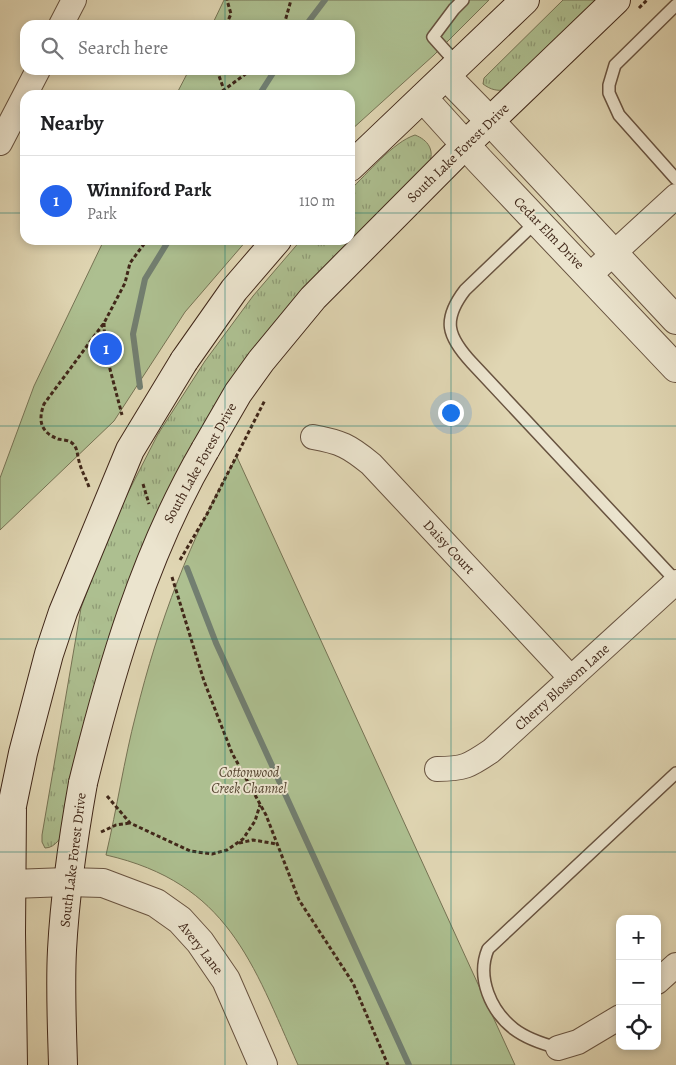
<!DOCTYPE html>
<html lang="en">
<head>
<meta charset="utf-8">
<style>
	body { margin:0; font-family:Alegreya,serif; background:#f6f6f6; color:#202124 }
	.controls { position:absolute; right:15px; bottom:15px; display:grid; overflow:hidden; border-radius:10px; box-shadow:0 2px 8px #0003 }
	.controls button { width:45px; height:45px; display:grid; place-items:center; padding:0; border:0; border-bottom:1px solid #e0e0e0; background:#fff; color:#202124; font:25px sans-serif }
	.you { position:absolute; left:450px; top:412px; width:18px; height:18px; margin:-12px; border:4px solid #fff; border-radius:50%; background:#1a73e8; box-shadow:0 0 0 8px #1a73e833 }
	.badge { display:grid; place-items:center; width:32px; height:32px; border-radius:50%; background:#2563eb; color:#fff; font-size:16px; font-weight:700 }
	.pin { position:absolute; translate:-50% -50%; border:2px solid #fff; box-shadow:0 1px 5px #0006 }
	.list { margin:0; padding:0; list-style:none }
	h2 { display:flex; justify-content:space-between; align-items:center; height:65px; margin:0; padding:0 20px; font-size:21px }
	h2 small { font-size:16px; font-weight:400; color:#757577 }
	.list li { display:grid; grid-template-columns:32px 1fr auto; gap:15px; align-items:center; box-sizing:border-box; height:90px; padding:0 20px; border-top:1px solid #e0e0e0 }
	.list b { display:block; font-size:19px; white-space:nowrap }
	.list p { margin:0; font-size:16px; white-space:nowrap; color:#757577 }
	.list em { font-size:16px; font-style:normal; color:#757577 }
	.icon { flex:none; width:28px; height:28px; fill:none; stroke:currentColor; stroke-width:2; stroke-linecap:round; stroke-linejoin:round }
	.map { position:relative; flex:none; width:676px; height:1065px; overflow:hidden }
	.search { position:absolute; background:#fff; box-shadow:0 2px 8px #0003; left:20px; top:20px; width:335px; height:55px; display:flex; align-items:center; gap:12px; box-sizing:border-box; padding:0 18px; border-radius:15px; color:#757577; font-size:19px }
	.panel { position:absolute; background:#fff; box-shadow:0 2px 8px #0003; left:20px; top:90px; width:335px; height:155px; border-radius:15px }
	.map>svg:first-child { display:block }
</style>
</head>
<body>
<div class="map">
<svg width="676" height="1065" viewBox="0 0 676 1065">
	<defs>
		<pattern id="grass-tufts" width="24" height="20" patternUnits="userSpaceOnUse" patternTransform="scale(1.25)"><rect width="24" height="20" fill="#adbf90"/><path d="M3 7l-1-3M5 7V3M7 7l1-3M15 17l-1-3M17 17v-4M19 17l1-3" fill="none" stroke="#8e9b75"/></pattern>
	</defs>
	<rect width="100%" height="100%" fill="#e0d6b3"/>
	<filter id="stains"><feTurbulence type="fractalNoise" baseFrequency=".004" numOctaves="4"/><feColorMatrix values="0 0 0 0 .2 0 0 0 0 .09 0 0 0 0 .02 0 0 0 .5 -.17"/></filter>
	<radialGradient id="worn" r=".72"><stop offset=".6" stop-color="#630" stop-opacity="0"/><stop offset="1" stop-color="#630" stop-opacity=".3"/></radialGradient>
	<!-- grass -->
	<path fill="url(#grass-tufts)" stroke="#767354" d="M563 0H602L506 90C497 91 491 90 483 84L484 78Z
		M415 135C428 140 435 150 429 164L219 413 67 829C61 836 56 848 45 848L42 842V835L81 608 114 520 158 434 205 361 253 296 301 240H350V190C367 174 393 142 415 135Z"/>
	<!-- green -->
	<path fill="#adbf90" stroke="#767354" d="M224 0H489L434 55 350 131V95H176L189 70H350V25H212Z
		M104 240H247L185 312 114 421 0 530V478L34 386Z
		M237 457 515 1065H298C252 962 228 883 106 855 117 808 124 760 136 714 158 624 191 536 237 457Z"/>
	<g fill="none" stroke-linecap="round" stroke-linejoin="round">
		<!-- stream -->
		<path stroke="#727f71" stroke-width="6" d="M306 25 325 0
			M259 95 275 70
			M140 387 133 334 145 279 169 240
			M187 568 216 643 409 1065"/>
		<defs>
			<path id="service" d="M676 5 615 65 609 85V93L619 115 676 179
				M458 65 433 37 454 9 463 0
				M537 221 465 290C442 320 447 336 472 363L676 581
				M558 1048C543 1044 527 1039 514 1029 491 1011 476 978 488 949L676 773"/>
			<path id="minor" d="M61 25 74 0
				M0 143 38 70
				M590 275 676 196
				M313 437C341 442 349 446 371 464L571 678
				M437 769C464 769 469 766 491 751L676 582
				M657 982 676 965
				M558 1048 578 1042 620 1017"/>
			<path id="tertiary" d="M446 76 490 121 676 320
				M423 98 479 160 676 368
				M12 884 67 882 103 883 156 903 180 920 200 942 226 980 263 1065"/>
			<path id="secondary" d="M350 167 525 0
				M184 361 234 290 277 240
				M205 450 238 393 261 361 313 298 465 145 616 0
				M12 806 11 933 13 1065
				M63 1065C62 1027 60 988 62 950 65 894 73 839 83 783"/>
		</defs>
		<!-- service casing -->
		<use href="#service" stroke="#685340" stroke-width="14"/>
		<!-- minor casing -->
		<use href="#minor" stroke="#685340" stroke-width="26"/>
		<!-- tertiary casing -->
		<use href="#tertiary" stroke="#685340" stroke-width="30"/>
		<!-- secondary casing -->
		<use href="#secondary" stroke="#402719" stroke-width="30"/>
		<!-- path -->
		<path stroke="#402719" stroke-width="3" stroke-dasharray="4 2.5" stroke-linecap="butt" d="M639 8 647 0
			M226 25 231 14 227 0
			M284 25 291 0
			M217 70 224 90
			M217 95 251 70
			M104 323 105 350 122 415
			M143 484 149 504
			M89 487C86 478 81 470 79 461 77 455 78 448 72 443 69 440 62 440 58 439 40 432 38 420 44 404L104 323 125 283 130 263 147 240
			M180 560 206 516 265 400
			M172 577 204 681 232 753 266 815 299 900 353 983 388 1065
			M107 796 130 823 190 851 212 854 227 850 243 839 255 821 260 805
			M101 832 116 825 130 823
			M239 843 253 840 277 844"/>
		<!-- service -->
		<use href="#service" stroke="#ebe4ce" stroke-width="11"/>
		<!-- minor -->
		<use href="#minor" stroke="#ebe4ce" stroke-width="24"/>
		<!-- tertiary -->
		<use href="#tertiary" stroke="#ebe4ce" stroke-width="28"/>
		<!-- secondary -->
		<use href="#secondary" stroke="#ebe4ce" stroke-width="28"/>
		<defs>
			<path id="secondary-bridge" d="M83 783C111 669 145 553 205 450
				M12 806 23 753 49 654 63 612 130 450 184 361"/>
		</defs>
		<!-- secondary-bridge casing -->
		<use href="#secondary-bridge" stroke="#402719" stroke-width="30" stroke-linecap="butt"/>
		<!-- secondary-bridge -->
		<use href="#secondary-bridge" stroke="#ebe4ce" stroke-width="28"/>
	</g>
	<!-- grid -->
	<path fill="none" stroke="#0f766e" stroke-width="1" stroke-opacity="0.55" d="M225 0V25M451 0V1065M225 70V95M0 213H25M350 213H676M225 240V1065M0 426H676M0 639H676M0 852H676"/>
	<g text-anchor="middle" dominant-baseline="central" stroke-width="4" stroke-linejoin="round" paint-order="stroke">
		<!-- street labels -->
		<g font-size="14" fill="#402719" stroke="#ebe4ce">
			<text transform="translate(458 153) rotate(-44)">South Lake Forest Drive</text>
			<text transform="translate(549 233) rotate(46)">Cedar Elm Drive</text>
			<text transform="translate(200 463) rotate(-61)">South Lake Forest Drive</text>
			<text transform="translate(449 547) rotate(47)">Daisy Court</text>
			<text transform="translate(562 687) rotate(-42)">Cherry Blossom Lane</text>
			<text transform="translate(73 860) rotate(-83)">South Lake Forest Drive</text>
			<text transform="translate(201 948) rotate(52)">Avery Lane</text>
		</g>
		<!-- park labels -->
		<g font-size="14" font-style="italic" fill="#564531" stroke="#ebe4ce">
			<text x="249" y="772">Cottonwood<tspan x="249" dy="16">Creek Channel</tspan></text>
		</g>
	</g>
	<rect width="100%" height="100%" filter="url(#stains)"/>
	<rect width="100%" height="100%" fill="url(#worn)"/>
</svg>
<div class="controls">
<button>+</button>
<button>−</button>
<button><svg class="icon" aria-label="locate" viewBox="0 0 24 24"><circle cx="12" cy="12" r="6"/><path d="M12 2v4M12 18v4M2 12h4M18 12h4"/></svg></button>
</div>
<div class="you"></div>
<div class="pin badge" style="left:106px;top:349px">1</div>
<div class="search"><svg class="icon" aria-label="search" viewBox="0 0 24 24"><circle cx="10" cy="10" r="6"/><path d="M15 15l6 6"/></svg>Search here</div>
<section class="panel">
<h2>Nearby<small></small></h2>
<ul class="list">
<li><span class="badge">1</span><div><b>Winniford Park</b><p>Park</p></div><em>110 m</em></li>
</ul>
</section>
</div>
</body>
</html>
